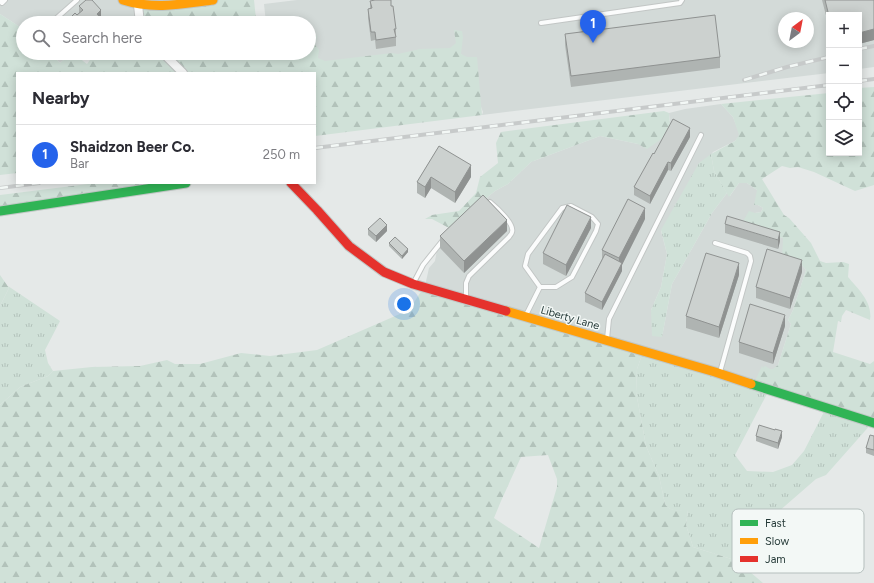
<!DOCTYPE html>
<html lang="en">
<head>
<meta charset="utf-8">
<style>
	body { margin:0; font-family:Figtree,sans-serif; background:#f7f7f7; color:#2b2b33 }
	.controls { position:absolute; right:12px; top:12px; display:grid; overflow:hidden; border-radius:0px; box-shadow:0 2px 10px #0003 }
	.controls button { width:36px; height:36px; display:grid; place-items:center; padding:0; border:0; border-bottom:1px solid #e1e1e2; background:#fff; color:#2b2b33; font:20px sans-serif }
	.compass { position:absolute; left:778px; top:12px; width:36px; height:36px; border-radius:50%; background:#fff; box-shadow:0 2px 10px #0003; rotate:32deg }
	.you { position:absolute; left:404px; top:304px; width:14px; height:14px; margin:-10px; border:3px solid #fff; border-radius:50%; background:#1a73e8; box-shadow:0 0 0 6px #1a73e833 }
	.badge { display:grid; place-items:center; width:26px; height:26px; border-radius:50%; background:#2563eb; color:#fff; font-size:13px; font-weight:700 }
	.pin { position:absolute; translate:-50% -33px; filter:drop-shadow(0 1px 2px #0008) }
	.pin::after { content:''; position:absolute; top:21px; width:14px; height:12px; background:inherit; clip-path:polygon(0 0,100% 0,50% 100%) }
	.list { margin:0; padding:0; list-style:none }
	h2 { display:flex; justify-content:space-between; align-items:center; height:52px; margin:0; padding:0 16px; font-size:17px }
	h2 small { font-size:13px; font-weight:400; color:#7c7c81 }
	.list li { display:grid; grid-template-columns:26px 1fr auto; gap:12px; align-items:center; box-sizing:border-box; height:60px; padding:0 16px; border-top:1px solid #e1e1e2 }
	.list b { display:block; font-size:15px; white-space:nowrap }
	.list p { margin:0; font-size:13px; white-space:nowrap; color:#7c7c81 }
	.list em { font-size:13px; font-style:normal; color:#7c7c81 }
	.icon { flex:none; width:22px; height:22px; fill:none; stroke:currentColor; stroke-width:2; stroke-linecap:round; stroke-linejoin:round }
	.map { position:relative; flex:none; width:874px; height:583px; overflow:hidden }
	.search { position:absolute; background:#fff; box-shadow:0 2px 10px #0003; left:16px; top:16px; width:300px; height:44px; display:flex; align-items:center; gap:10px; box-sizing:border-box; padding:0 14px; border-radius:22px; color:#7c7c81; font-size:15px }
	.panel { position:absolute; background:#fff; box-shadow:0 2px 10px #0003; left:16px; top:72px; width:300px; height:112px; border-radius:0px }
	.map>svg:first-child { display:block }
</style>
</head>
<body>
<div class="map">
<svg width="874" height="583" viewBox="0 0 874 583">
	<defs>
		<pattern id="grass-tufts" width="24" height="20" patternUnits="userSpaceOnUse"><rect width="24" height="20" fill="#d0e1d8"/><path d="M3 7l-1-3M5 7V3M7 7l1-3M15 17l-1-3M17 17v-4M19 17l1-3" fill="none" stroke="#b2c2ba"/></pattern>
		<pattern id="forest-firs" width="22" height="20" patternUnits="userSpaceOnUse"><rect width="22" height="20" fill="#d0e1d8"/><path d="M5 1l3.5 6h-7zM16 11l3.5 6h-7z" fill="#b2c2ba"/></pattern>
	</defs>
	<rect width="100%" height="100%" fill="#e5e9e8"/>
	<!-- built -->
	<path fill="#d3dad8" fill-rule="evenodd" d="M0 0H205L140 23H23V33L22 32 23 29 0 14Z
		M297 0H874V67L859 69V15H829V73L482 115 483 112 460 51 272 70 309 53V23H266L264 4ZM784 18H808V42H784Z
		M50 53H72L60 63Z
		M721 104 733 117 740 135 735 141 713 152 661 231 667 254 661 287 651 310 662 337 672 284 712 213 727 193 730 196 739 183H747L757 190 758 205 763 208 761 212 755 213 742 225 783 238 801 264 806 270 793 310 788 320 791 324 778 365 774 369H770L754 383 425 286 429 268 435 261 437 250 456 223 495 191 508 184 531 162 600 136 638 144 670 121 669 113 685 109Z"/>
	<!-- grass -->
	<path fill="url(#grass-tufts)" d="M711 154 714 171 727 193 712 213 672 284 662 337 652 336 651 310 661 287 667 254 661 230 699 163Z
		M8 286 60 321 59 323 45 350 48 363 53 371 48 376 20 387 0 405V306L9 288Z
		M643 352 769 390 735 455 747 471 773 472 792 465 804 451 826 408 872 423 826 475 816 479 770 519 740 553 741 562 693 547 686 525 688 510C679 511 670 512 665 504L659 476 646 446 636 392 637 369Z"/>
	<!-- forest -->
	<path fill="url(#forest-firs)" fill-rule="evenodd" d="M205 0H254L256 19 254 23H140L139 4Z
		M0 14 23 29 22 32 23 33V53H37L40 56 45 53H50L60 63 72 53H75L83 61 87 64 95 53H105L110 54 111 53H309V35L312 33 317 36 315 44 319 50 318 58 325 61 392 53 398 54 420 49 450 48 456 43 454 30 462 31 463 37 461 54 467 57H477L482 115 315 136V73H17V173L0 175Z
		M874 87V185L855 191 814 172 798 167 790 168 782 166 762 179 784 215 789 218 811 243 820 261 826 263 843 262 849 264 848 277C858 289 873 302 870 320L846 310 842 316 841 322 838 321 833 352 870 364 874 361V423L754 383 762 366 763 368 765 366 770 369H773L778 365 791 324 788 320 793 310 806 270 801 264 782 259 783 238 741 225 749 211 755 213 761 212 763 208 758 205H754L757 190 747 183H739L729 197 714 171 711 154 735 141 739 135 733 117 721 104 829 93V153H859V88Z
		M664 111 669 113 670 125 663 138 647 149 638 144 600 136 531 162 508 184 495 191 456 223 449 228 432 219H425L432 215 459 211 476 193 480 177 498 163 496 143 501 132Z
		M96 183H181L0 210V195Z
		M0 275 9 288 0 306Z
		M422 290 643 352 637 369 636 392 646 446 659 476 665 504C670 512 679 510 688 510L686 525 693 547 741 562 743 566 763 583H0V405L20 387 48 376 53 371 92 367 140 366 167 360 175 364H200L241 353 270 356 317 350 409 310ZM548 455 557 479V487L539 548 494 518 501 501 521 457Z"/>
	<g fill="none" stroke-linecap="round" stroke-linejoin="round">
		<defs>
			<path id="lane" d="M0 1 2 3 5 0
				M51 23 77 0
				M541 23 680 3 682 0
				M715 243 747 253 750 256 751 261 720 372
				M413 284 423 265 443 240
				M466 298V283L469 276 509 237C510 235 512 234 512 232 515 224 496 207 490 202
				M526 315 540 287 525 266 528 254 562 208 571 206 592 217 598 224 596 231 572 277 556 287H540
				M607 339 609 319 701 135"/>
			<path id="street" d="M138 5 140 23
				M163 53 183 73"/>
			<path id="fast" d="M0 211 186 183
				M751 384 874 423"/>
			<path id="slow" d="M123 0C154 10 182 4 213 0
				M506 311 715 372 751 384"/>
			<path id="jam" d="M291 183 317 210 349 246 384 272 413 284 506 311"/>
		</defs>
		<!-- lane casing -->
		<use href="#lane" stroke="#c2c6c5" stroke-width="6"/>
		<!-- street casing -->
		<use href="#street" stroke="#c2c6c5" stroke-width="10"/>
		<!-- fast casing -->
		<use href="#fast" stroke="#c1c7c5" stroke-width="11"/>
		<!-- slow casing -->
		<use href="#slow" stroke="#c1c7c5" stroke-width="11"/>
		<!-- jam casing -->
		<use href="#jam" stroke="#c1c7c5" stroke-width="11"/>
		<!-- lane -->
		<use href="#lane" stroke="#fbfcfc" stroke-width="4"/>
		<!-- street -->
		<use href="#street" stroke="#fbfcfc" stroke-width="8"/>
		<!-- fast -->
		<use href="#fast" stroke="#30b455" stroke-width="9"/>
		<!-- slow -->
		<use href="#slow" stroke="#ff9f0a" stroke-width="9"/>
		<!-- jam -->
		<use href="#jam" stroke="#e5322d" stroke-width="9"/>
		<defs>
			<path id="rail" d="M859 49 874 46
				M744 80 787 67 829 57
				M859 81 874 79
				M315 148 829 85
				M0 188 39 183"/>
		</defs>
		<!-- rail casing -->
		<use href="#rail" stroke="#c7caca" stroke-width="4"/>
		<!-- rail -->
		<use href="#rail" stroke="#f3f8f6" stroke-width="2.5" stroke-dasharray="8" stroke-linecap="butt"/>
	</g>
	<!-- wall -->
	<path fill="#afb4b2" d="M822 0H874V40L859 44 829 15V27Z
		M370 1 396 29V46L376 49 375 40 371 41 368 18V9H370Z
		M79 6 101 18 104 22 117 23H64V22L77 15 79 13Z
		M565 34 720 57V68L571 87 565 45Z
		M77 53H87L82 58Z
		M690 137 671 171 668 170 650 204 634 195V187L654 154Z
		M439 146 471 177 455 203 431 188 425 198 417 193V182Z
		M645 219 622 265V271L602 310 585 302V293L602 259V250Z
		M725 224 780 241 778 249 725 233Z
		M591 228 566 276 543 264V253Z
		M368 229 387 231 376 242 368 235Z
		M507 231 464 273 440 248V236Z
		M389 243 408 252 402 259 389 246Z
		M802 272 790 309 756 298V287Z
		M739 275 719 338 686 328V316Z
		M785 326 773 364 739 353V342Z
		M756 436 782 437 778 449 756 441Z
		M874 436V456L866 453V448Z"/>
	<!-- shaded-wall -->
	<path fill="#8f9291" d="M101 10V21L97 14Z
		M874 29V40L859 44V33Z
		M82 53H87L82 58Z
		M690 128V137L671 171V163Z
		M668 162V170L650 204V196Z
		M471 165V177L455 203V192Z
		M431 177V188L425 198V187Z
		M645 208V219L622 265V271L602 310V302L619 268V258Z
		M591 217V228L566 276V265Z
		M507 220V231L464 273V261Z
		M387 225V231L376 242V236Z
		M780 232V241L778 249V240Z
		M408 249V252L402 259V256Z
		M802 260V272L790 309V298Z
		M739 263V275L719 338V327Z
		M785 315V326L773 364V353Z
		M782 431V437L778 449V443Z"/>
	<!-- building -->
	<path fill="#ccd1cf" stroke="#8f9291" d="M86 0H92L101 10 97 14 104 22 110 16 117 23H64V22L67 19 68 20 75 13 77 15 83 10 79 6Z
		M375 0H391V6H393L396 29H394L396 37 376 40 375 32H371L368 9 372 8 370 1Z
		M825 0H874V29L859 33V15H829V16Z
		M715 15 720 57 571 76 565 34Z
		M673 119 690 128 671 163 668 162 650 196 634 187 653 153 654 154Z
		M439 146 471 165 455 192 431 177 425 187 417 182Z
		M483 195 507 220 464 261 440 236Z
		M628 199 645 208 619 258 602 250Z
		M567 205 591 217 566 265 543 253Z
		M727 216 780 232 778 240 725 224Z
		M380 218 387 225 376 236 368 229Z
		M395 237 408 249 402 256 389 243Z
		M767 249 802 260 790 298 756 287Z
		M706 253 739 263 719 327 686 316Z
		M605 254 622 263 602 302 585 293Z
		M750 304 785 315 773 353 739 342Z
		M759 425 775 430V429L782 431 778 443 756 436Z
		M870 435 874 436V450L866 448Z"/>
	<g text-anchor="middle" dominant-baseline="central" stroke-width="3" stroke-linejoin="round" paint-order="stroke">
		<!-- street labels -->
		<g font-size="11" fill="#253a38" stroke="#f3f8f6">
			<text transform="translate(570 318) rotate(16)">Liberty Lane</text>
		</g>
	</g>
	<!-- legend -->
	<rect x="732" y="509" width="132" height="64" rx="6" fill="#f3f8f6" stroke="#b5bfbd" stroke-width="1"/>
	<rect x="740" y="520" width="18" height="6" fill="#30b455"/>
	<rect x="740" y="538" width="18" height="6" fill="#ff9f0a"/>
	<rect x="740" y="556" width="18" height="6" fill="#e5322d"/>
	<g font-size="11" fill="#253a38">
		<text x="765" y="527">Fast</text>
		<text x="765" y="545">Slow</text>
		<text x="765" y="563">Jam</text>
	</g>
</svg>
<div class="controls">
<button>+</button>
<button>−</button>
<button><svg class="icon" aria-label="locate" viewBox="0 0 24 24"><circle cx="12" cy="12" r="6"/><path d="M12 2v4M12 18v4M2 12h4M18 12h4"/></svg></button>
<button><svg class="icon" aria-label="layers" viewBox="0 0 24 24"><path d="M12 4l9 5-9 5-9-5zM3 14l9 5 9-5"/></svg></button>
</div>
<svg class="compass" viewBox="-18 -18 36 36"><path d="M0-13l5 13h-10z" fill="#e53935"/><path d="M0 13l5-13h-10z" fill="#7c7c81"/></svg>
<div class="you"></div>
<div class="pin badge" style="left:593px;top:43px">1</div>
<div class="search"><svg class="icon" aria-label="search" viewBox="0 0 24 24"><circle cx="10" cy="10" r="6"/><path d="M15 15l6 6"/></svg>Search here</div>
<section class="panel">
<h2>Nearby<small></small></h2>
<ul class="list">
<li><span class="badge">1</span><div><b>Shaidzon Beer Co.</b><p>Bar</p></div><em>250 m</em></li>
</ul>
</section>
</div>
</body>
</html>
